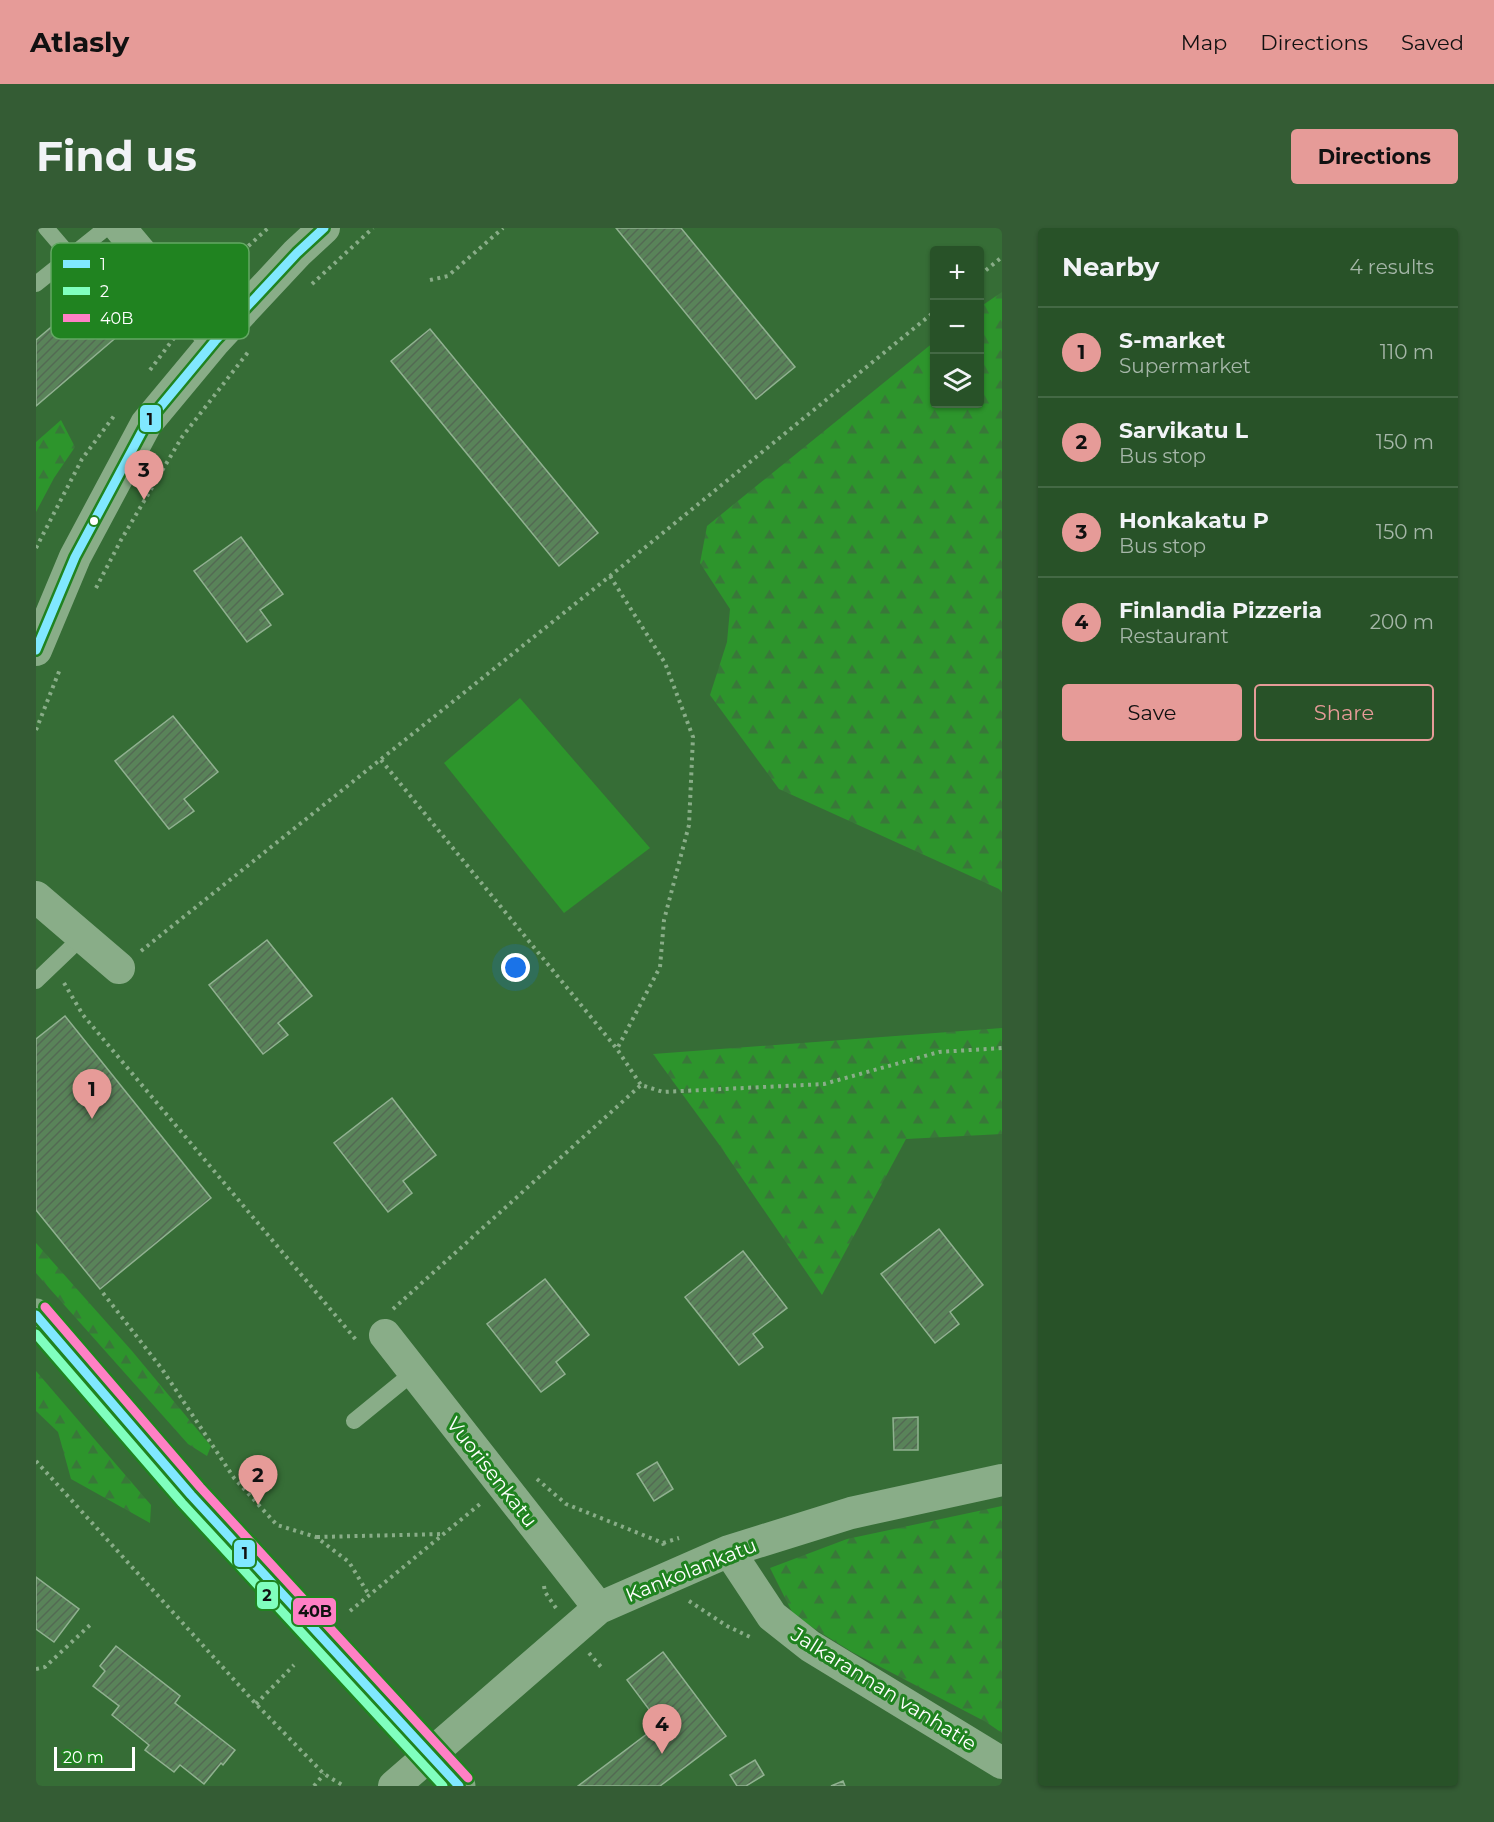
<!DOCTYPE html>
<html lang="en">
<head>
<meta charset="utf-8">
<style>
	body { margin:0; font-family:Montserrat,sans-serif; background:#345c34; color:#f1f3f6 }
	.controls { position:absolute; right:18px; top:18px; display:grid; overflow:hidden; border-radius:6px; box-shadow:0 2px 4px #0004 }
	.controls button { width:54px; height:54px; display:grid; place-items:center; padding:0; border:0; border-bottom:2px solid #446945; background:#285228; color:#f1f3f6; font:30px sans-serif }
	.scale { position:absolute; left:18px; bottom:15px; width:81px; box-sizing:border-box; padding-left:6px; border:3px solid #fff; border-top:0; font-size:16px; line-height:21px; white-space:nowrap; color:#fff; -webkit-text-stroke:4px #208320; paint-order:stroke }
	.you { position:absolute; left:480px; top:740px; width:21px; height:21px; margin:-15px; border:4px solid #fff; border-radius:50%; background:#1a73e8; box-shadow:0 0 0 9px #1a73e833 }
	.badge { display:grid; place-items:center; width:39px; height:39px; border-radius:50%; background:#e69b98; color:#111; font-size:20px; font-weight:700 }
	.pin { position:absolute; translate:-50% -50px; filter:drop-shadow(0 2px 3px #0008) }
	.pin::after { content:''; position:absolute; top:32px; width:21px; height:18px; background:inherit; clip-path:polygon(0 0,100% 0,50% 100%) }
	.list { margin:0; padding:0; list-style:none }
	h2 { display:flex; justify-content:space-between; align-items:center; height:78px; margin:0; padding:0 24px; font-size:26px }
	h2 small { font-size:20px; font-weight:400; color:#a5b6a8 }
	.list li { display:grid; grid-template-columns:39px 1fr auto; gap:18px; align-items:center; box-sizing:border-box; height:90px; padding:0 24px; border-top:2px solid #446945 }
	.list b { display:block; font-size:22px; white-space:nowrap }
	.list p { margin:0; font-size:20px; white-space:nowrap; color:#a5b6a8 }
	.list em { font-size:20px; font-style:normal; color:#a5b6a8 }
	.actions { display:flex; gap:12px; padding:18px 24px }
	.actions a { flex:1; padding:14px 0; border:2px solid #e69b98; border-radius:6px; text-align:center; font-size:21px; color:#e69b98 }
	.actions .main { background:#e69b98; color:#111 }
	.icon { flex:none; width:33px; height:33px; fill:none; stroke:currentColor; stroke-width:2; stroke-linecap:round; stroke-linejoin:round }
	.map { position:relative; flex:none; width:966px; height:1558px; overflow:hidden; border-radius:6px }
	header { display:flex; align-items:center; gap:36px; box-sizing:border-box; height:84px; padding:0 30px; background:#e69b98; color:#111 }
	header strong { font-size:28px }
	nav { display:flex; gap:33px; margin-inline-start:auto; font-size:21px }
	.intro { display:flex; align-items:center; justify-content:space-between; box-sizing:border-box; height:144px; padding:0 36px }
	h1 { margin:0; font-size:42px }
	.button { padding:15px 27px; border-radius:6px; background:#e69b98; color:#111; font-size:21px; font-weight:700 }
	main { display:flex; gap:36px; padding:0 36px }
	aside { flex:1; background:#285228; border-radius:6px; box-shadow:0 2px 4px #0004 }
	.map>svg:first-child { display:block }
</style>
</head>
<body>
<header>
<strong>Atlasly</strong>
<nav><a>Map</a><a>Directions</a><a>Saved</a></nav>
</header>
<div class="intro"><h1>Find us</h1><a class="button">Directions</a></div>
<main>
<div class="map">
<svg width="966" height="1558" viewBox="0 0 966 1558">
	<defs>
		<pattern id="forest-firs" width="22" height="20" patternUnits="userSpaceOnUse" patternTransform="scale(1.5)"><rect width="22" height="20" fill="#2d952c"/><path d="M5 1l3.5 6h-7zM16 11l3.5 6h-7z" fill="#397839"/></pattern>
		<pattern id="building-hatch" width="6" height="6" patternUnits="userSpaceOnUse" patternTransform="scale(1.5)"><rect width="6" height="6" fill="#598359"/><path d="M-1 1l2-2M0 6l6-6M5 7l2-2" fill="none" stroke="#536a53"/></pattern>
	</defs>
	<rect width="100%" height="100%" fill="#366d36"/>
	<!-- green -->
	<path fill="#2d952c" d="M484 470 614 620 528 685 408 535Z"/>
	<!-- forest -->
	<path fill="url(#forest-firs)" d="M966 64V665L963 661 743 561 674 467 691 414 694 381 664 335 671 298 898 114V176H944V79Z
		M25 192 39 219 18 250 0 284V214Z
		M966 800V906L870 911 786 1067 682 915 617 826Z
		M0 1015 96 1123 175 1218 171 1228 152 1216 6 1052 0 1045Z
		M0 1143 115 1277 114 1295 35 1251 22 1204 0 1183Z
		M966 1278V1505L950 1494 816 1424 758 1388 734 1340 811 1311Z"/>
	<!-- building -->
	<path fill="url(#building-hatch)" stroke="#90b190" stroke-width="1.5" d="M580 0H645L759 139 720 171Z
		M65 57 97 95 0 178V112Z
		M394 101 562 305 523 338 355 133Z
		M205 309 247 366 224 382 235 397 211 414 158 343Z
		M137 488 182 544 148 571 158 583 133 601 79 533Z
		M231 712 276 768 242 795 252 807 227 826 173 757Z
		M29 788 175 970 64 1061 0 982V811Z
		M356 870 400 927 367 953 376 965 352 984 298 915Z
		M903 1001 947 1057 914 1084 923 1096 899 1115 845 1046Z
		M707 1023 751 1080 717 1106 727 1119 703 1137 649 1069Z
		M509 1051 553 1107 520 1134 529 1146 505 1164 451 1096Z
		M882 1189V1222H858L857 1190Z
		M621 1234 637 1261 618 1273 601 1246Z
		M0 1349 43 1381 18 1414 0 1401Z
		M80 1418 144 1468 139 1475 199 1522 187 1537 185 1535 168 1556 144 1537 138 1544 109 1522 113 1517 76 1487 83 1478 57 1458 69 1443 64 1438Z
		M627 1424 690 1508 624 1558H542L624 1496 591 1452Z
		M719 1532 728 1547 710 1558H701L694 1547Z
		M807 1553 809 1558H795Z"/>
	<g fill="none" stroke-linecap="round" stroke-linejoin="round">
		<!-- path -->
		<path stroke="#89ad88" stroke-width="4" stroke-dasharray="3 4.5" stroke-linecap="butt" d="M944 47 966 29
			M394 52 412 48 467 0
			M276 56 337 0
			M174 64 208 22 232 0
			M114 142 138 110
			M0 320 46 231 78 188
			M574 348 629 435 657 509 653 597 628 692 624 739 581 821
			M60 360 85 312 146 209 213 123
			M0 502 24 441
			M345 532 581 821 605 857
			M105 723 574 348 898 84
			M28 755 47 787 321 1113
			M67 1065 126 1141 198 1250 241 1297 280 1309 313 1334 333 1367
			M357 1081 605 857 627 864 788 856 903 824 966 820
			M0 1233 220 1476 288 1546 308 1558
			M501 1251 530 1276 627 1315 629 1321
			M281 1309 408 1306
			M627 1315 643 1310
			M508 1358 509 1364 520 1380
			M653 1373 691 1398 714 1409
			M314 1383 444 1276
			M553 1425 565 1439
			M0 1441 9 1439 54 1397
			M220 1476 258 1437
			M278 1558 288 1546"/>
		<!-- lane -->
		<path stroke="#89ad88" stroke-width="16" d="M10 0 34 28
			M0 56 70 0
			M0 753 46 709
			M318 1193 378 1144"/>
		<!-- street -->
		<path stroke="#89ad88" stroke-width="32" d="M84 0 179 113
			M0 422 39 329 110 196 179 113 261 25 288 0
			M0 669 83 740
			M349 1107 563 1380
			M693 1323 736 1388 774 1418 966 1535
			M358 1558 563 1380 693 1323 815 1285 966 1252"/>
		<!-- secondary -->
		<path stroke="#83a883" stroke-width="33" d="M0 1087C135 1249 279 1404 423 1558"/>
		<defs>
			<path id="bus-1" d="M0 422 39 329 110 196 179 113 261 25 288 0
				M0 1087 155 1267 423 1558"/>
			<path id="bus-2" d="M0 1106 146 1275 407 1558"/>
			<path id="bus-3" d="M9 1079 164 1259 432 1550"/>
		</defs>
		<!-- bus-1 casing -->
		<use href="#bus-1" stroke="#208320" stroke-width="14"/>
		<!-- bus-2 casing -->
		<use href="#bus-2" stroke="#208320" stroke-width="14"/>
		<!-- bus-3 casing -->
		<use href="#bus-3" stroke="#208320" stroke-width="14"/>
		<!-- bus-1 -->
		<use href="#bus-1" stroke="#80e8ff" stroke-width="9"/>
		<!-- bus-2 -->
		<use href="#bus-2" stroke="#80ffbe" stroke-width="9"/>
		<!-- bus-3 -->
		<use href="#bus-3" stroke="#ff80c5" stroke-width="9"/>
	</g>
	<!-- markers -->
	<circle fill="#fff" stroke="#208320" stroke-width="2" cx="58" cy="293" r="5"/>
	<g text-anchor="middle" dominant-baseline="central" stroke-width="6" stroke-linejoin="round" paint-order="stroke">
		<!-- street labels -->
		<g font-size="20" fill="#fff" stroke="#208320">
			<text transform="translate(456 1244) rotate(52)">Vuorisenkatu</text>
			<text transform="translate(655 1342) rotate(-22)">Kankolankatu</text>
			<text transform="translate(848 1461) rotate(32)">Jalkarannan vanhatie</text>
		</g>
	</g>
	<!-- legend -->
	<rect x="15" y="15" width="198" height="96" rx="9" fill="#208320" stroke="#63a863" stroke-width="1.5"/>
	<rect x="27" y="32" width="27" height="8" fill="#80e8ff"/>
	<rect x="27" y="59" width="27" height="8" fill="#80ffbe"/>
	<rect x="27" y="86" width="27" height="8" fill="#ff80c5"/>
	<g font-size="16" fill="#fff">
		<text x="64" y="42">1</text>
		<text x="64" y="69">2</text>
		<text x="64" y="96">40B</text>
	</g>
	<g stroke="#208320" stroke-width="2">
		<rect x="103" y="176" width="23" height="29" rx="6" fill="#80e8ff"/>
		<rect x="197" y="1311" width="23" height="29" rx="6" fill="#80e8ff"/>
		<rect x="220" y="1353" width="23" height="29" rx="6" fill="#80ffbe"/>
		<rect x="256" y="1369" width="45" height="29" rx="6" fill="#ff80c5"/>
	</g>
	<g font-size="16" text-anchor="middle" font-weight="bold" fill="#111">
		<text x="114" y="197">1</text>
		<text x="209" y="1331">1</text>
		<text x="231" y="1373">2</text>
		<text x="279" y="1389">40B</text>
	</g>
</svg>
<div class="controls">
<button>+</button>
<button>−</button>
<button><svg class="icon" aria-label="layers" viewBox="0 0 24 24"><path d="M12 4l9 5-9 5-9-5zM3 14l9 5 9-5"/></svg></button>
</div>
<div class="scale">20 m</div>
<div class="you"></div>
<div class="pin badge" style="left:56px;top:891px">1</div>
<div class="pin badge" style="left:222px;top:1277px">2</div>
<div class="pin badge" style="left:108px;top:272px">3</div>
<div class="pin badge" style="left:626px;top:1526px">4</div>
</div>
<aside>
<h2>Nearby<small>4 results</small></h2>
<ul class="list">
<li><span class="badge">1</span><div><b>S-market</b><p>Supermarket</p></div><em>110 m</em></li>
<li><span class="badge">2</span><div><b>Sarvikatu L</b><p>Bus stop</p></div><em>150 m</em></li>
<li><span class="badge">3</span><div><b>Honkakatu P</b><p>Bus stop</p></div><em>150 m</em></li>
<li><span class="badge">4</span><div><b>Finlandia Pizzeria</b><p>Restaurant</p></div><em>200 m</em></li>
</ul>
<div class="actions"><a class="main">Save</a><a>Share</a></div>
</aside>
</main>
</body>
</html>
